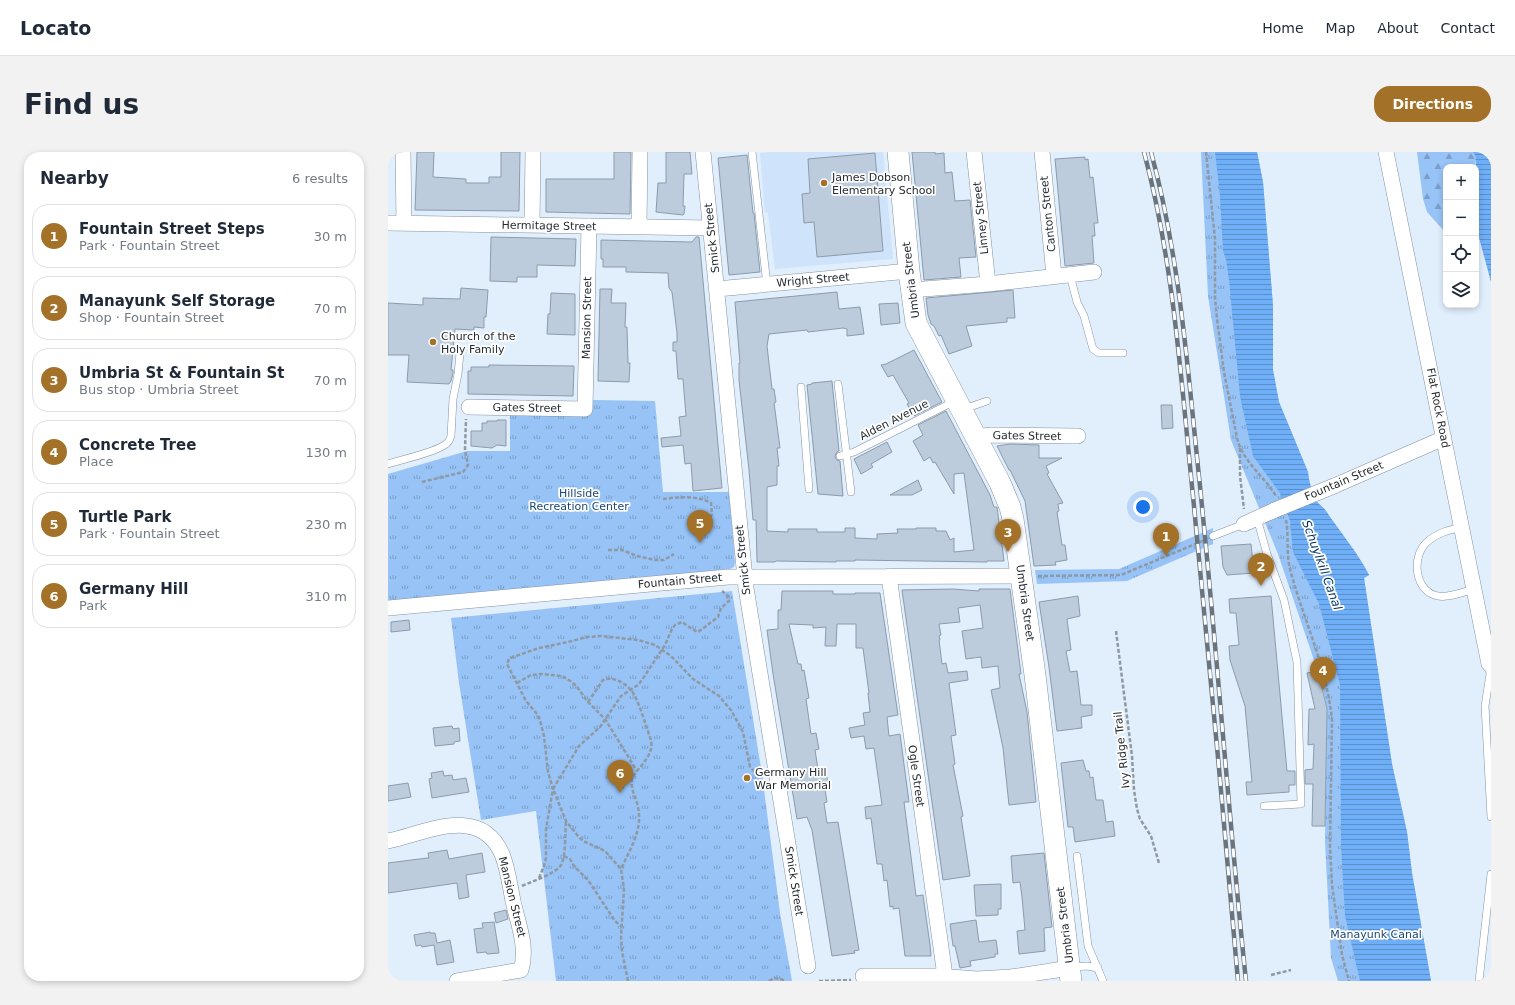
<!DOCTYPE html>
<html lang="en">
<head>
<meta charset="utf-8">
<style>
	body { margin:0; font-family:"DejaVu Sans",sans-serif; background:#f2f2f3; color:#1f2937 }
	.controls { position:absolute; right:12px; top:12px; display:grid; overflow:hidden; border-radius:8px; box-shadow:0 2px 6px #0003 }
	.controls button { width:36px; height:36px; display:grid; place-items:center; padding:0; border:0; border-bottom:1px solid #e0e1e3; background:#fff; color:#1f2937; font:20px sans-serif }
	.you { position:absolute; left:755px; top:355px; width:14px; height:14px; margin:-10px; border:3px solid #fff; border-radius:50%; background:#1a73e8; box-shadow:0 0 0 6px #1a73e833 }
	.badge { display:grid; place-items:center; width:26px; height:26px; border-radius:50%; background:#a37127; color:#fff; font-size:13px; font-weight:700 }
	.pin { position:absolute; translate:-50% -33px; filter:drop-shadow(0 1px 2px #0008) }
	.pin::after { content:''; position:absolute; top:21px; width:14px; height:12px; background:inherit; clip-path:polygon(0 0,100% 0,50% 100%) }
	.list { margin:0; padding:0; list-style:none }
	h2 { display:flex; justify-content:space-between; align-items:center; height:52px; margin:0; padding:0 16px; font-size:17px }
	h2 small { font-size:13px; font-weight:400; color:#747a83 }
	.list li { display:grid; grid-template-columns:26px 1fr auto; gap:12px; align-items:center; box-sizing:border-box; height:64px; margin:0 8px 8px; padding:0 8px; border:1px solid #e0e1e3; border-radius:16px }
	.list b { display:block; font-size:15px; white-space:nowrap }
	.list p { margin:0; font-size:13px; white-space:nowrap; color:#747a83 }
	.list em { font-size:13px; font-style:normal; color:#747a83 }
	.icon { flex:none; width:22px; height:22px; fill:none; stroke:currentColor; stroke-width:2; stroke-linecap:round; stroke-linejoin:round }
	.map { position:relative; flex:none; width:1103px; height:829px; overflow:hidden; border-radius:16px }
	header { display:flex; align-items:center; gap:24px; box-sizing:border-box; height:56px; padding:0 20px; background:#fff; border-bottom:1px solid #e0e1e3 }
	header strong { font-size:19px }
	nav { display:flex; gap:22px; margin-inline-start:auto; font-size:14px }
	.intro { display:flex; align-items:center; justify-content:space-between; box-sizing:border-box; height:96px; padding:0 24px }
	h1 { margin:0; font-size:28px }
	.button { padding:10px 18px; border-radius:16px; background:#a37127; color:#fff; font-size:14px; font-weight:700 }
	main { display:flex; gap:24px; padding:0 24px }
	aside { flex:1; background:#fff; border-radius:16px; box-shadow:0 2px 6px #0003 }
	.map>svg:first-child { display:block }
</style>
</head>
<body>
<header>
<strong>Locato</strong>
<nav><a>Home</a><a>Map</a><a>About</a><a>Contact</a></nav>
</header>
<div class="intro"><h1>Find us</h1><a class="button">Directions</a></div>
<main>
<aside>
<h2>Nearby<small>6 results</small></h2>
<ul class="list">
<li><span class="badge">1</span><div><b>Fountain Street Steps</b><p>Park · Fountain Street</p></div><em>30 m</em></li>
<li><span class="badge">2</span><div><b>Manayunk Self Storage</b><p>Shop · Fountain Street</p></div><em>70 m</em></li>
<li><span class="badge">3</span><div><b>Umbria St &amp; Fountain St</b><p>Bus stop · Umbria Street</p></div><em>70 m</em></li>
<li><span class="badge">4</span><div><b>Concrete Tree</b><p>Place</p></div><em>130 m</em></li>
<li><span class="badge">5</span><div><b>Turtle Park</b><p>Park · Fountain Street</p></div><em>230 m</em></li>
<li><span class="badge">6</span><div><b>Germany Hill</b><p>Park</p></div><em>310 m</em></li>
</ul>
</aside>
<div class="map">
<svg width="1103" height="829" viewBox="0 0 1103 829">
	<defs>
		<pattern id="forest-firs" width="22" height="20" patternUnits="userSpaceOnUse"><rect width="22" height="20" fill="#97c3f6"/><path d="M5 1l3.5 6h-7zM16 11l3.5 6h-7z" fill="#7b9fc8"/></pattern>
		<pattern id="park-tufts" width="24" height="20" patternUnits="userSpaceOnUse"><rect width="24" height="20" fill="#97c3f6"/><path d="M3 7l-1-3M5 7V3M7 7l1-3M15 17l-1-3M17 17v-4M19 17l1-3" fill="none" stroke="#7b9fc8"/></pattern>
		<pattern id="water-rules" width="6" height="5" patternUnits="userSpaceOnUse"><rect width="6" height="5" fill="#6faff8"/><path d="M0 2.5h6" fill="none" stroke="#5b8fc9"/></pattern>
	</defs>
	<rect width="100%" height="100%" fill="#e1eefc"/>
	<!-- built -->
	<path fill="#cfe3fb" d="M385 0H495L505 107 387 117 380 61H377L372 1Z"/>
	<!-- forest -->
	<path fill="url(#forest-firs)" d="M1029 0H1084L1087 3V15H1058V81L1039 60 1035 47Z"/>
	<!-- park -->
	<path fill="url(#park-tufts)" d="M813 0H869L875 30 885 154V218L891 250 920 320C921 330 924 341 929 350 932 353 935 355 938 359 952 380 970 401 981 423L976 426 1004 612 1019 680 1024 721 1043 829H950L943 806 937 690 939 557 931 518 928 514 890 402 843 288 820 144Z
		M205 248 267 249 275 340H341L347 410 346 415 342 417 0 449V322L79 299H122V262L198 264 204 260Z
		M825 376V392L739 429 649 432 647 418 731 417Z
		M344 439 374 622 392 761 404 829H168L148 659 93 668 71 531 63 466Z"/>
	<!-- water -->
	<path fill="url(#water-rules)" d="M827 0H869L875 30 885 154V218L891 250 920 320C921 330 924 341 929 350 932 353 935 355 938 359 952 380 970 401 981 423L976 426 1004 612 1019 680 1024 721 1043 829H972L957 764 953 693 952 533 931 452 905 400 902 369 892 341 865 304 852 244 841 128 838 108 835 99 832 44Z
		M1084 0H1103V130L1090 82 1088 69V15L1087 3Z"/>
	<!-- building -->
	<path fill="#bdccdd" stroke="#8c9bab" d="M29 0H46L45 25 78 27V31H101V25H113V0H132L131 59 27 58Z
		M226 0H243L242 62 158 60V27H226Z
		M278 0H302L304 22H296L295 54H297L296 62 295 63 268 60 270 31H278Z
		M524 0H547V2L556 1 557 21 564 20 567 49 582 48 588 105 571 106 573 125 536 128Z
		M487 1 495 99 429 105 426 70 416 71 414 42 422 41 420 7Z
		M359 3 365 61H366L372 120 341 123 330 6Z
		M697 5V8L700 7 702 26 705 25 710 71H706L707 84H704L706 111 677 114 667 7Z
		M103 85 188 87 187 114 149 113V125H129V130L102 129Z
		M308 85H311L334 336 305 339 303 311 297 312 295 293 274 295 273 286 293 284 291 265 298 264 295 227H290L288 199H285V190H289V181L284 140 281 136 280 121 238 120V115H215V107H213V88L304 90Z
		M73 136 100 138 98 165H96V176L86 175V178L67 177 63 218H65V221L63 229 61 232 19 230 21 203H0V151L35 153V146L72 147Z
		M212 137H224L223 151H238L237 175H239L240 211H242L241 230 210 229Z
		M625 138 627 166H619V170L578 174 584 194 561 202 553 183 551 184 546 174 543 172 540 163 538 146Z
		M449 140 451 157 472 155 476 182 459 184V177L455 176 420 180 419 178 381 182 379 194 384 237H386L388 250 386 251 392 296H389L391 314H389V333L379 335V379L400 380V377H429V380H457V376H467V386L489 387V382L510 381 509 377H528V376H548V379H558L562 388 566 386V400L586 398 576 321 566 322V342L547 310 545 311 542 305 536 309 525 289 535 283 530 273 558 259 602 343 606 355H609L616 409H599V410L467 408V409H448V410L388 409 387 410H369L368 368H365L361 318 351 228V211H352L347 150Z
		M163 141 187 142V183L159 182 160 162H162Z
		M510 151 512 171 493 173 491 152Z
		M526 198 554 250 526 264 519 252 521 251 505 223 500 225 493 213 498 212Z
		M101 213 186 214 185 244 80 242V219H83V215H101Z
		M444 229 451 299 448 301 447 305 449 308 452 309 455 344 430 342 419 233 424 232V231Z
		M773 253H784L785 276 774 277Z
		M109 268H118V294L109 293 104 296 83 294V279H94V271H99V269H109Z
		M499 290 504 300 483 312 485 315 473 322 466 307Z
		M622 292 651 293V306H674L658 314 661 321 659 322 675 351 670 352 671 359 669 360 674 393H677L679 408 667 410 668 413 646 414 637 349 622 318H621L609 294Z
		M530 328 534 338 524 343H502Z
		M863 392 866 421 839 423 835 415 833 394Z
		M565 437 591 439V437H622L633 522H631L639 560 648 650 621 653 615 596 603 538 612 536 610 514 594 516 593 505 578 507 574 479 595 476 592 453 570 456 572 470 551 472 553 483 551 484 552 488H551L554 512 558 511 560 521 579 519 580 528 561 531 568 583 563 584 567 612 565 613 575 664 573 665 582 724 555 728 514 438Z
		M394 439H445V442H467V441H492L510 563 499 565 501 584 512 582 521 650H516L528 744 535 743 542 793 543 804H517L511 756 505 757V754L502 755 499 728 496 729 494 712H489L483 666 478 667 477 655 494 653 486 596 478 597 476 584 463 586 461 576 477 573 475 561 482 560 480 541H481L475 496H468V472H449L448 494H437L438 475 425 476V473L401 472 410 512H413L414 519 416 518 421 546 418 547 423 582 428 581 431 597 427 598 430 617 437 616 440 631H436L439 650 436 651 439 671 450 670 471 798 466 799 467 801 444 804 424 678 419 665 409 667 385 522 379 478 390 477V458H393Z
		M690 444 692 464 679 467 683 498 678 499 682 520 689 519 693 553H704V563L693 565 694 576 669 579 661 515 651 450Z
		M883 444 899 619H907V633H901V640L859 643 858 630H864L857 554 842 508 841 494 851 493 848 461H842L841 447Z
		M21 468 22 478 3 480V470Z
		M930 519 939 557 937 674H924L925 632H917V618L925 617 926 592 920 593 921 557H927L919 521Z
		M64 574 65 577 71 576 72 589 66 590V592L47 594 45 576Z
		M695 608 698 619H701L702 626 705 625 708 648H715L718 670 725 669 727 684 687 690 685 675H680L673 611Z
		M55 619 56 624 64 623 65 628 78 626 81 640 44 646 41 627 44 626 43 621Z
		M20 631 23 645 0 649V634Z
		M59 698 61 707 94 701 97 720 78 723 81 745 71 747 69 731 0 741V711L39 706H41L40 701Z
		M656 701 664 775 656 776 657 799 631 802 629 779 637 778 634 745 632 730 625 731 623 704Z
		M613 732V757H610V763L588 764 586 733Z
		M118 758 120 767 108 771 106 761Z
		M588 768 591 790 608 788 610 802H607V805L582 809 583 814 572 816 567 794H565L562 772Z
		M106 770 111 801 99 802 98 800 89 801 86 777 95 776 94 771Z
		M42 780V781H47L49 791 62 788 66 810 49 813 46 793 34 795 33 793 28 794 26 783Z"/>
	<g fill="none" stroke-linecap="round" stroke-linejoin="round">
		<defs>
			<path id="lane" d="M364 0 379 133
				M682 123 689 150 696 164 705 197 711 201H735
				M450 232 463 340
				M413 235 421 337
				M576 257 599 249
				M452 304 466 300 567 249
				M0 312C15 307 46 301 58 292 60 291 62 287 63 284L65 247 70 222 72 201
				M869 366 879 402 896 448 909 510 913 652 876 654
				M1074 375C1061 378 1048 381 1038 391 1023 406 1027 440 1050 444 1061 446 1075 440 1086 437
				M825 384 856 372
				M1101 512 1102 522 1097 554 1103 665
				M689 704 700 794 715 829
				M683 815 699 814 710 816
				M1091 829 1103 722"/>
			<path id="street" d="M15 0 16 71
				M315 0 358 436 420 814
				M586 0 600 132
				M654 0 666 124
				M998 0 1101 512
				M0 71 323 76
				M144 73 145 0
				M251 75 252 0
				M329 137 521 119
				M523 138 600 132 706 120
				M81 255 197 257 201 74
				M588 285 603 283 690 284
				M946 334 1056 286
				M856 372 887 358
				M501 424 557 824
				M0 456 340 425 633 424
				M0 689C38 681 92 652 114 702 120 717 122 734 125 749 130 772 140 795 133 818L69 829
				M475 824H549L589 827 623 825 682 816"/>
			<path id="secondary" d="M510 0 521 119 528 171 612 331 622 355 625 367 647 523 683 829"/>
		</defs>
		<!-- lane casing -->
		<use href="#lane" stroke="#8492a3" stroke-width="8"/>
		<!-- street casing -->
		<use href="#street" stroke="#8492a3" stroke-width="16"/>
		<!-- secondary casing -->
		<use href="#secondary" stroke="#8492a3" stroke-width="22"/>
		<!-- path -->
		<path stroke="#8f99a3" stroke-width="2.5" stroke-dasharray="4 2" stroke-linecap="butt" d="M818 0 827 87V146L829 167 836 220 849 286C855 310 876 324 888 344
			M852 296V324L856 357
			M34 330 75 320 80 313 77 298 78 267
			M275 347C290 345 309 343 323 351L324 362 314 381
			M898 368C901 383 898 401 902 417 915 467 939 515 944 568L942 695 944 733 954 803 961 829
			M220 398H234L249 404 267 408H276L286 402
			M650 424 733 423 817 388
			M728 479 744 604 746 638 749 657 752 667 763 684 771 711
			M129 531 143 523 153 522 174 524 184 530 189 535 200 550 217 567 249 619
			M200 550 215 528C224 524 236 530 243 538 250 546 259 577 263 588 266 604 252 613 244 626 242 637 248 645 250 655 255 678 242 697 233 717
			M176 704 182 707 186 714 200 728 227 769 233 774
			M151 726 156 714 158 706V677L165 637 160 620 156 584 152 568 149 562 138 549 119 512 121 507 125 505 151 496 180 490 199 485 213 484 250 488 267 493 283 504 305 527 331 544 343 558 355 580 362 615C366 620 369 620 375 619
			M134 734C145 729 167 722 173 713 178 705 177 679 178 669
			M883 823 903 818
			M240 829 234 799 233 785 236 737 233 717 217 699 195 689 190 684 178 669 165 637 191 594 212 575 233 544 250 533 254 528 277 493 284 477 287 473 294 470 304 477 310 480 330 465 333 456 341 449 340 444 334 439
			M381 829C387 824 392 827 398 829
			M431 829 463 828"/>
		<!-- lane -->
		<use href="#lane" stroke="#fff" stroke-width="7"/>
		<!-- street -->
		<use href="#street" stroke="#fff" stroke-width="15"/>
		<!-- secondary -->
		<use href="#secondary" stroke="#fff" stroke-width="21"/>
		<defs>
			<path id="rail" d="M756 0C786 112 793 229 805 344 821 506 836 667 850 829
				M763 0C791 103 799 209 810 315 828 486 840 658 858 829"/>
		</defs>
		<!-- rail casing -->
		<use href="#rail" stroke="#6b747d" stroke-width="4.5"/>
		<!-- rail -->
		<use href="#rail" stroke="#fff" stroke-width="3" stroke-dasharray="9" stroke-linecap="butt"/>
		<defs>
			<path id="street-bridge" d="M887 358 946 334"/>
		</defs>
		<!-- street-bridge casing -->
		<use href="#street-bridge" stroke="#8492a3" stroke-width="16" stroke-linecap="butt"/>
		<!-- street-bridge -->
		<use href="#street-bridge" stroke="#fff" stroke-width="15"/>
	</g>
	<!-- markers -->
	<g fill="#a37127" stroke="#fff" stroke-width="1.5">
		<circle cx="436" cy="31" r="4"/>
		<circle cx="45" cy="190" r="4"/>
		<circle cx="359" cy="626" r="4"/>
	</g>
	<g text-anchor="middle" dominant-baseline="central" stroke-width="3.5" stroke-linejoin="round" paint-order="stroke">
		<!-- poi labels -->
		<g font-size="11" fill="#252b31" stroke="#fff" text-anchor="start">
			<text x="444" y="25">James Dobson<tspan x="444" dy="13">Elementary School</tspan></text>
			<text x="53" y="184">Church of the<tspan x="53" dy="13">Holy Family</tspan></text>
			<text x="367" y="620">Germany Hill<tspan x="367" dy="13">War Memorial</tspan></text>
		</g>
		<!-- street labels -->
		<g font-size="11" fill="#252b31" stroke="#fff">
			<text transform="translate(660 62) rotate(-96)">Canton Street</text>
			<text transform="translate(593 66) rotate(-96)">Linney Street</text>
			<text transform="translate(161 74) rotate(1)">Hermitage Street</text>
			<text transform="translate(324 86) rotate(-96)">Smick Street</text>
			<text transform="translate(425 128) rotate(-5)">Wright Street</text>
			<text transform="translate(523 128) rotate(-97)">Umbria Street</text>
			<text transform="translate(199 166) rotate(-89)">Mansion Street</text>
			<text transform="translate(139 256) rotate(1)">Gates Street</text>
			<text transform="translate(1050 256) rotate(79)">Flat Rock Road</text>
			<text transform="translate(506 268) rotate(-27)">Alden Avenue</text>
			<text transform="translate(639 284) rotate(1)">Gates Street</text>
			<text transform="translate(956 329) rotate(-23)">Fountain Street</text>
			<text transform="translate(355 408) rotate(-96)">Smick Street</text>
			<text transform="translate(292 429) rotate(-5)">Fountain Street</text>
			<text transform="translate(637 451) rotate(82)">Umbria Street</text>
			<text transform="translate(734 598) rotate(-96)">Ivy Ridge Trail</text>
			<text transform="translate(528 624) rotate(82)">Ogle Street</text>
			<text transform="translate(406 729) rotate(81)">Smick Street</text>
			<text transform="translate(124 745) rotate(76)">Mansion Street</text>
			<text transform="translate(677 773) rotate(-97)">Umbria Street</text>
		</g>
		<!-- park labels -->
		<g font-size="11" fill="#1a4675" stroke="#fff">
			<text x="191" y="341">Hillside<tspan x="191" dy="13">Recreation Center</tspan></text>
			<text x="988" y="782">Manayunk Canal</text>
		</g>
		<!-- water labels -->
		<g font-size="12" font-style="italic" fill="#01305d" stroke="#fff">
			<text transform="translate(934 413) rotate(70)">Schuylkill Canal</text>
		</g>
	</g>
</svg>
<div class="controls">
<button>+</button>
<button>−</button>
<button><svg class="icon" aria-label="locate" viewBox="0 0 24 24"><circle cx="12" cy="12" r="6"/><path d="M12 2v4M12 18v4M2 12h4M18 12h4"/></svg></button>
<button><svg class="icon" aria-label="layers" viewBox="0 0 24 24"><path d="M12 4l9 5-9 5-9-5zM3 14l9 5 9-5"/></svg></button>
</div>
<div class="you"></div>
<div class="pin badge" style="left:778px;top:404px">1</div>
<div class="pin badge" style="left:873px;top:434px">2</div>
<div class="pin badge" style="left:620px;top:400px">3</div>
<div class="pin badge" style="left:935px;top:538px">4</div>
<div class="pin badge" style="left:312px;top:391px">5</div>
<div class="pin badge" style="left:232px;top:641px">6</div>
</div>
</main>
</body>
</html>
